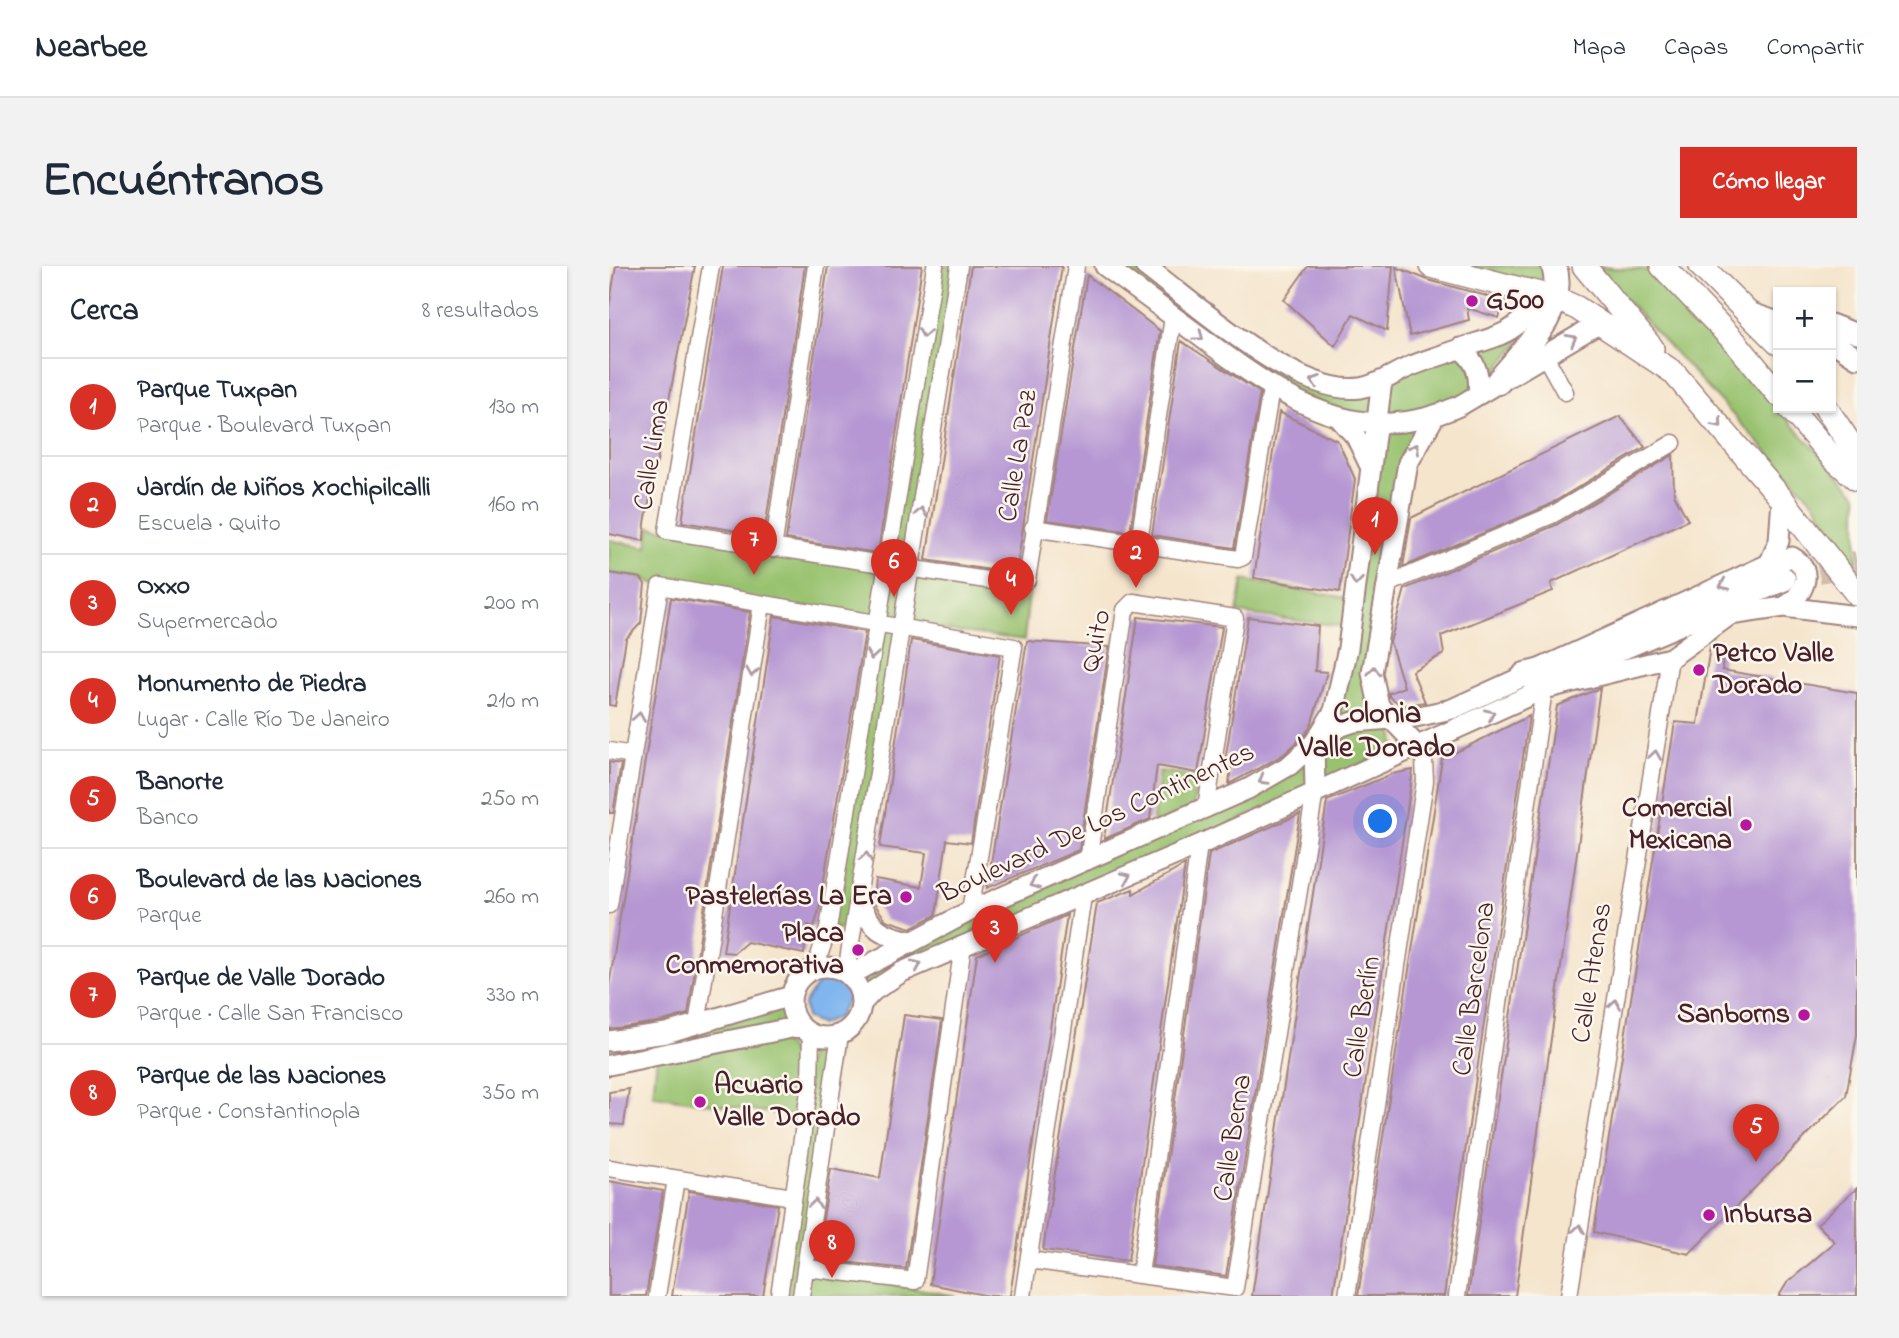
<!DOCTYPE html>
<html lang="es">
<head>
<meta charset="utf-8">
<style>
	body { margin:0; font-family:"Indie Flower",sans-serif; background:#f2f2f3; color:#1f2937 }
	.controls { position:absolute; right:21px; top:21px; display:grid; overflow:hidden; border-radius:0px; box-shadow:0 2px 5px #0004 }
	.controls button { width:63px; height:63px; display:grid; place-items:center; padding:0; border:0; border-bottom:2px solid #e0e1e3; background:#fff; color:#1f2937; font:35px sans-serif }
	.you { position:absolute; left:772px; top:556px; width:24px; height:24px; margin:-18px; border:5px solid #fff; border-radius:50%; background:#1a73e8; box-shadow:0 0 0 10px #1a73e833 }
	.badge { display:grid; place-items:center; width:46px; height:46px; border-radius:50%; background:#d93025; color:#fff; font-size:23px; font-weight:700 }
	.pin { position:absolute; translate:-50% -58px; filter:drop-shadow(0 2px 4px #0008) }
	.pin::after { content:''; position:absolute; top:37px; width:24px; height:21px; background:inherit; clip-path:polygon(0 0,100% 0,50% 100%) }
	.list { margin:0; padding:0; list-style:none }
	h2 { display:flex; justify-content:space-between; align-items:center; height:91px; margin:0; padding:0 28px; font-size:30px }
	h2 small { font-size:23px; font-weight:400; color:#747a83 }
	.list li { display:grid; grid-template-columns:46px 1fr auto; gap:21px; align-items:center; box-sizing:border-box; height:98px; padding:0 28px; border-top:2px solid #e0e1e3 }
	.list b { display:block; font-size:26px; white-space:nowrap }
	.list p { margin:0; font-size:23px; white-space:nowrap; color:#747a83 }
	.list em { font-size:23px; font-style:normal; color:#747a83 }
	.map { position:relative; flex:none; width:1248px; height:1030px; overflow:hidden; border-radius:0px }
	header { display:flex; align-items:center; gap:42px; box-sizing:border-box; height:98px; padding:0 35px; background:#fff; border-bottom:2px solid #e0e1e3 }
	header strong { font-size:33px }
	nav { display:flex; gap:38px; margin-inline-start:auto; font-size:24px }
	.intro { display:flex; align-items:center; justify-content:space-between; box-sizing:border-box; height:168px; padding:0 42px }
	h1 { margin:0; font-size:49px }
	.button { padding:18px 32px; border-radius:0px; background:#d93025; color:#fff; font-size:24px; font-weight:700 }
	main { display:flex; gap:42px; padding:0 42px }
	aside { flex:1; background:#fff; border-radius:0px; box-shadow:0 2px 5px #0004 }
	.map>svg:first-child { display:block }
</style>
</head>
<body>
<header>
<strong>Nearbee</strong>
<nav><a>Mapa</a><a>Capas</a><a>Compartir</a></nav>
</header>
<div class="intro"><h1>Encuéntranos</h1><a class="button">Cómo llegar</a></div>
<main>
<aside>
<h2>Cerca<small>8 resultados</small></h2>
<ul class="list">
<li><span class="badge">1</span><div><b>Parque Tuxpan</b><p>Parque · Boulevard Tuxpan</p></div><em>130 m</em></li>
<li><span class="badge">2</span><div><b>Jardín de Niños Xochipilcalli</b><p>Escuela · Quito</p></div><em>160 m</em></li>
<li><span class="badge">3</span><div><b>Oxxo</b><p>Supermercado</p></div><em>200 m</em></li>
<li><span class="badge">4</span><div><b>Monumento de Piedra</b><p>Lugar · Calle Río De Janeiro</p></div><em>210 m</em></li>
<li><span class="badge">5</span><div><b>Banorte</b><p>Banco</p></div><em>250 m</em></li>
<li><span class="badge">6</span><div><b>Boulevard de las Naciones</b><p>Parque</p></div><em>260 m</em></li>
<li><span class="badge">7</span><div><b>Parque de Valle Dorado</b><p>Parque · Calle San Francisco</p></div><em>330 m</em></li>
<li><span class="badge">8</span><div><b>Parque de las Naciones</b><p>Parque · Constantinopla</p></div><em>350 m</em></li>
</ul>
</aside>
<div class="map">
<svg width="1248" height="1030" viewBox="0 0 1248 1030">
	<rect width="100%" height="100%" fill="#fbf7ec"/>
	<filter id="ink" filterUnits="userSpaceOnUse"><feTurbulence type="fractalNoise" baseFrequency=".0143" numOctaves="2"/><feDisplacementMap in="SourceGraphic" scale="14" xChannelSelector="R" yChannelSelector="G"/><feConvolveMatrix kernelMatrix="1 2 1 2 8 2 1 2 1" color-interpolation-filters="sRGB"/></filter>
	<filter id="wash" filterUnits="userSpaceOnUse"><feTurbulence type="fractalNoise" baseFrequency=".00686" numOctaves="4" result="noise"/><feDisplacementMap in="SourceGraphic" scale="28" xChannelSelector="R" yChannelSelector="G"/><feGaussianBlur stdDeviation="1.57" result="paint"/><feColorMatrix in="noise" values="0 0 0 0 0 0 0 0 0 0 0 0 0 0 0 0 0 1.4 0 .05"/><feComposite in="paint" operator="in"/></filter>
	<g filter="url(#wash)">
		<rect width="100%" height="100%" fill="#f5e5cd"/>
		<!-- green -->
		<path fill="#99c26f" stroke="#72704d" stroke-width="2" d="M326 0H350L243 663 220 662 268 359 51 320 32 312 0 307V274L38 281 41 261 277 300Z
			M499 0H534L671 101 739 124 851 84 869 117 849 139 769 155 662 121Z
			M826 0H943L945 20Z
			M986 1 1041 4 1248 229V303L1205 236Z
			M944 33 870 127 853 82Z
			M823 152 803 185 763 407 780 453 721 454 761 198 744 165Z
			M305 307 420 327 415 374 297 359Z
			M634 314 744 333 741 361 628 347Z
			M775 457 785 469 786 483 255 725 246 707 597 545 720 468Z
			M550 505 588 510 584 541 543 560Z
			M179 734 175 745 176 756 159 769 177 779 195 805 202 783H215L228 774 197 1002 347 1030H170L196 852 44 829 48 790 0 799V776Z"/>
		<!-- water -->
		<path fill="#80b5ee" stroke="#656a8c" stroke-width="2" d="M220 712 236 718 240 731 229 751 212 759 197 752 195 738 209 717Z"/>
		<g id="blocks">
			<!-- building -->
			<path fill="#b697d3" d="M7 0H86L36 257 35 275 0 268V41Z
				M114 0H196L155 269 73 256Z
				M219 0H313L269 287 177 273Z
				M362 0H453L407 308 317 294Z
				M699 0H784L778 65 744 48 726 80 675 34Z
				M787 1 819 14 896 35 890 52 858 42 860 54 801 70Z
				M478 9 551 65 521 266 438 254Z
				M572 75 651 127 625 282 543 269Z
				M670 146 729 175 746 213 731 326 645 312Z
				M1011 150 1036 181 938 240 794 301 802 252Z
				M1064 189 1065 228 1079 254 942 317 944 325 832 370 835 388 803 405 816 436 793 440 780 430V427L795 421 781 376 796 323 947 259Z
				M0 307 32 312 36 318 32 357 17 373 6 440 0 439Z
				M62 332 141 346 79 748 54 755 0 763V720Z
				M165 350 256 366 210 644 205 661 199 659 195 688 138 676 125 687 114 686Z
				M529 351 613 361 589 507 548 500 541 553 495 573Z
				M639 351 709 360 706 405 718 406 703 456 696 469 674 489 620 518 623 491 616 495Z
				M302 374 391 389 362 577 338 574 327 649 302 662 277 654 264 636 266 613 312 621 317 587 271 581Z
				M418 375 500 381 470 584 378 622Z
				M1114 379 1113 404 1248 427V769L1237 830 1080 988 985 966 1066 456 1089 458 1101 381Z
				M991 422 906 1030H859L948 440Z
				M920 450 835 1030H749L833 493Z
				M0 496 12 498 4 547H0Z
				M804 504 724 1030H643L718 535 783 508Z
				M691 548 617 1010 543 1000 600 588Z
				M576 599 519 995 434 984 488 637 524 623V628Z
				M458 649 401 1030H380L321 1018 368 689Z
				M295 749 333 754 297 1003 208 993 210 983 219 984 222 962 213 959 222 903 271 912Z
				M20 823 15 859 0 858V826Z
				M0 915 54 925 37 1030H0Z
				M1248 922V1030H1170L1178 1017 1226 976 1208 958Z
				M80 925 169 939 154 1030H63Z"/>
		</g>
	</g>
	<g filter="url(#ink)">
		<use href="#blocks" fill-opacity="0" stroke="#a0827c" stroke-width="2"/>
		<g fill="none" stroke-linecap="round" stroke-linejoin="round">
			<!-- primary-tunnel -->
			<path stroke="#d3bdad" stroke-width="24" stroke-dasharray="24 12" stroke-linecap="butt" d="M1174 313 1248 297"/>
			<defs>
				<path id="minor" d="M102 0 58 265 410 319 418 314 467 0
					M935 88 956 126
					M424 262 629 293 634 291 662 123
					M530 276 564 51
					M164 283 207 0
					M777 319 943 249 1064 177
					M0 485 24 489
					M479 595 516 344 524 336 626 352 597 543
					M0 639 51 320 405 381 361 645
					M206 702 219 663 326 0
					M237 707 350 0
					M88 759 153 338
					M0 902 184 931
					M420 994 626 1022 706 525
					M197 1002 306 1015 354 679
					M531 1009 590 579
					M48 1030 67 913
					M170 1030 201 818 202 767
					M192 1030 231 768
					M414 1030 474 630
					M738 1030 816 515 815 494 809 481
					M848 1030 935 423
					M960 1030 1061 392"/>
				<path id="tertiary" d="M496 0C531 26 565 51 600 77 677 134 751 185 850 140L991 57
					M536 0C586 37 688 131 751 122 769 119 784 108 800 101 816 94 834 89 850 83 886 70 917 68 926 26
					M1140 46 1169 56
					M1222 58 1248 68
					M1222 75 1248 92
					M851 82C868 96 871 108 869 129
					M730 152 747 171 760 198
					M1160 298 1183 291C1208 305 1193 331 1175 341
					M809 481 770 440 763 407 799 197 825 151
					M706 525 705 477 725 445 739 382 773 115
					M250 636C262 663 274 670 303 675
					M182 736a35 35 0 1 1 70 0a35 35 0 1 1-70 0Z
					M241 709 361 645 639 523 681 499 705 477 733 460 745 456 806 451 843 443 1160 298 1170 275 1173 233
					M252 738 264 725 293 706 590 579 935 423 1061 392 1121 349 1175 341 1248 350
					M0 775 57 767 182 730
					M0 799 192 760"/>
				<path id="secondary" d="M822 0 946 32 968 42 1064 106 1173 233 1248 328
					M975 0 1043 82
					M1053 0 1127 77 1169 128
					M1092 0 1169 77
					M1181 142 1224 192 1248 213
					M1217 142 1248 188"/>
				<path id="primary" d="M889 116C914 85 959 44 945 0
					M916 409 985 393 1174 313"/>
			</defs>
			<!-- minor casing -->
			<use href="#minor" stroke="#a0827c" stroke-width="19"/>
			<!-- tertiary casing -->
			<use href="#tertiary" stroke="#a0827c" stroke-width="23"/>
			<!-- secondary casing -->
			<use href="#secondary" stroke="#a0827c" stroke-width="26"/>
			<!-- primary casing -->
			<use href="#primary" stroke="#a0827c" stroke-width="28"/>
			<!-- minor -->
			<use href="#minor" stroke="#fff" stroke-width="16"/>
			<!-- tertiary -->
			<use href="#tertiary" stroke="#fff" stroke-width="19"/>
			<!-- secondary -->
			<use href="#secondary" stroke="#fff" stroke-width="23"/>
			<!-- primary -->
			<use href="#primary" stroke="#fff" stroke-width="24"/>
		</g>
		<!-- one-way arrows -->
		<defs><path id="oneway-chevron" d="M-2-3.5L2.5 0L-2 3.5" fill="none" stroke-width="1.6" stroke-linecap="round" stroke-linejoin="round" transform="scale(1.75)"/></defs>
		<g stroke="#ae9aa0">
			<use href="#oneway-chevron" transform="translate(315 67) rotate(99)"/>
			<use href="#oneway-chevron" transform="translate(590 70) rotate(36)"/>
			<use href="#oneway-chevron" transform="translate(963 73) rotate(-29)"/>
			<use href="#oneway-chevron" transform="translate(706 115) rotate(-161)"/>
			<use href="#oneway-chevron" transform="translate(1109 157) rotate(49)"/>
			<use href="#oneway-chevron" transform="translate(806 182) rotate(-59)"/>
			<use href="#oneway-chevron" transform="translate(312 246) rotate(-81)"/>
			<use href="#oneway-chevron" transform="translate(747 315) rotate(96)"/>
			<use href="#oneway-chevron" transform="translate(1115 319) rotate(156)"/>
			<use href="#oneway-chevron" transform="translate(263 389) rotate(99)"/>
			<use href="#oneway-chevron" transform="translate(765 405) rotate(-87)"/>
			<use href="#oneway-chevron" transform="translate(143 406) rotate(99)"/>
			<use href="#oneway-chevron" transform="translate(881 448) rotate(-25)"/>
			<use href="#oneway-chevron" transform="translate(30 451) rotate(-81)"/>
			<use href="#oneway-chevron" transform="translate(1046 489) rotate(-81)"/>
			<use href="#oneway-chevron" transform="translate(654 514) rotate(149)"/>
			<use href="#oneway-chevron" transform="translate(257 591) rotate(-81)"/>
			<use href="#oneway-chevron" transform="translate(517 611) rotate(-24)"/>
			<use href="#oneway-chevron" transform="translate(425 618) rotate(157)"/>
			<use href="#oneway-chevron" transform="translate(308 699) rotate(-24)"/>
			<use href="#oneway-chevron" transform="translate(1006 738) rotate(-81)"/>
			<use href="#oneway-chevron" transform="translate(206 938) rotate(-82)"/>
			<use href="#oneway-chevron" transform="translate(970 963) rotate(-81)"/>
		</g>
	</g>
	<!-- markers -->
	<g fill="#b5179e" stroke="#fbf7ec" stroke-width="2.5">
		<circle cx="863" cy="35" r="7"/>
		<circle cx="1090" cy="404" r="7"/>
		<circle cx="1137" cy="559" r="7"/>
		<circle cx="297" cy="631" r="7"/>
		<circle cx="249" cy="684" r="7"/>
		<circle cx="1195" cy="749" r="7"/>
		<circle cx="91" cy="836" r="7"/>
		<circle cx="1100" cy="949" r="7"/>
	</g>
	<g text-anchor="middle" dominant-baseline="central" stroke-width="5" stroke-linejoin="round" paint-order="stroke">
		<!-- poi labels -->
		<g font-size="28" font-weight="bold" fill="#4a1f2b" stroke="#fbf7ec" text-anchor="start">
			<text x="877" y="35">G500</text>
			<text x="1104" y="388">Petco Valle<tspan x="1104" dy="32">Dorado</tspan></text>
			<text x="1123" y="543" text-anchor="end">Comercial<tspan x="1123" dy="32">Mexicana</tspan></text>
			<text x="283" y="631" text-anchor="end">Pastelerías La Era</text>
			<text x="235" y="668" text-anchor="end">Placa<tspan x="235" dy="32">Conmemorativa</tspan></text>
			<text x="1181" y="749" text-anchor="end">Sanborns</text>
			<text x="105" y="820">Acuario<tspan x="105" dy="32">Valle Dorado</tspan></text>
			<text x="1114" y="949">Inbursa</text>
		</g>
		<!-- street labels -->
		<g font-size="28" fill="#4a1f2b" stroke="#fbf7ec">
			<text transform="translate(44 189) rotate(-81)">Calle Lima</text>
			<text transform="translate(410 190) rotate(-81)">Calle La Paz</text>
			<text transform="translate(488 375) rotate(-78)">Quito</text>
			<text transform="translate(488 558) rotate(-25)">Boulevard De Los Continentes</text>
			<text transform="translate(984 707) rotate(-81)">Calle Atenas</text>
			<text transform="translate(866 723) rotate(-82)">Calle Barcelona</text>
			<text transform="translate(754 751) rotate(-81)">Calle Berlín</text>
			<text transform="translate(625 872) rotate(-81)">Calle Berna</text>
		</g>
		<!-- neighbourhood labels -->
		<g font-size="30" font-weight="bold" fill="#4a1f2b" stroke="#fbf7ec">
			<text x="768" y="449">Colonia<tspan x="768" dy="34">Valle Dorado</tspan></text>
		</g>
	</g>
</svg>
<div class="controls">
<button>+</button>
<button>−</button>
</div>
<div class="you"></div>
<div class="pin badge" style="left:766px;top:289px">1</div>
<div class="pin badge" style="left:527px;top:322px">2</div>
<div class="pin badge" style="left:386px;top:697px">3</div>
<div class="pin badge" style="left:402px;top:349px">4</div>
<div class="pin badge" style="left:1147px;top:896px">5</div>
<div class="pin badge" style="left:285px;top:331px">6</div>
<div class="pin badge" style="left:145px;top:309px">7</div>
<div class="pin badge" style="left:223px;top:1012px">8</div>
</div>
</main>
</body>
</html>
